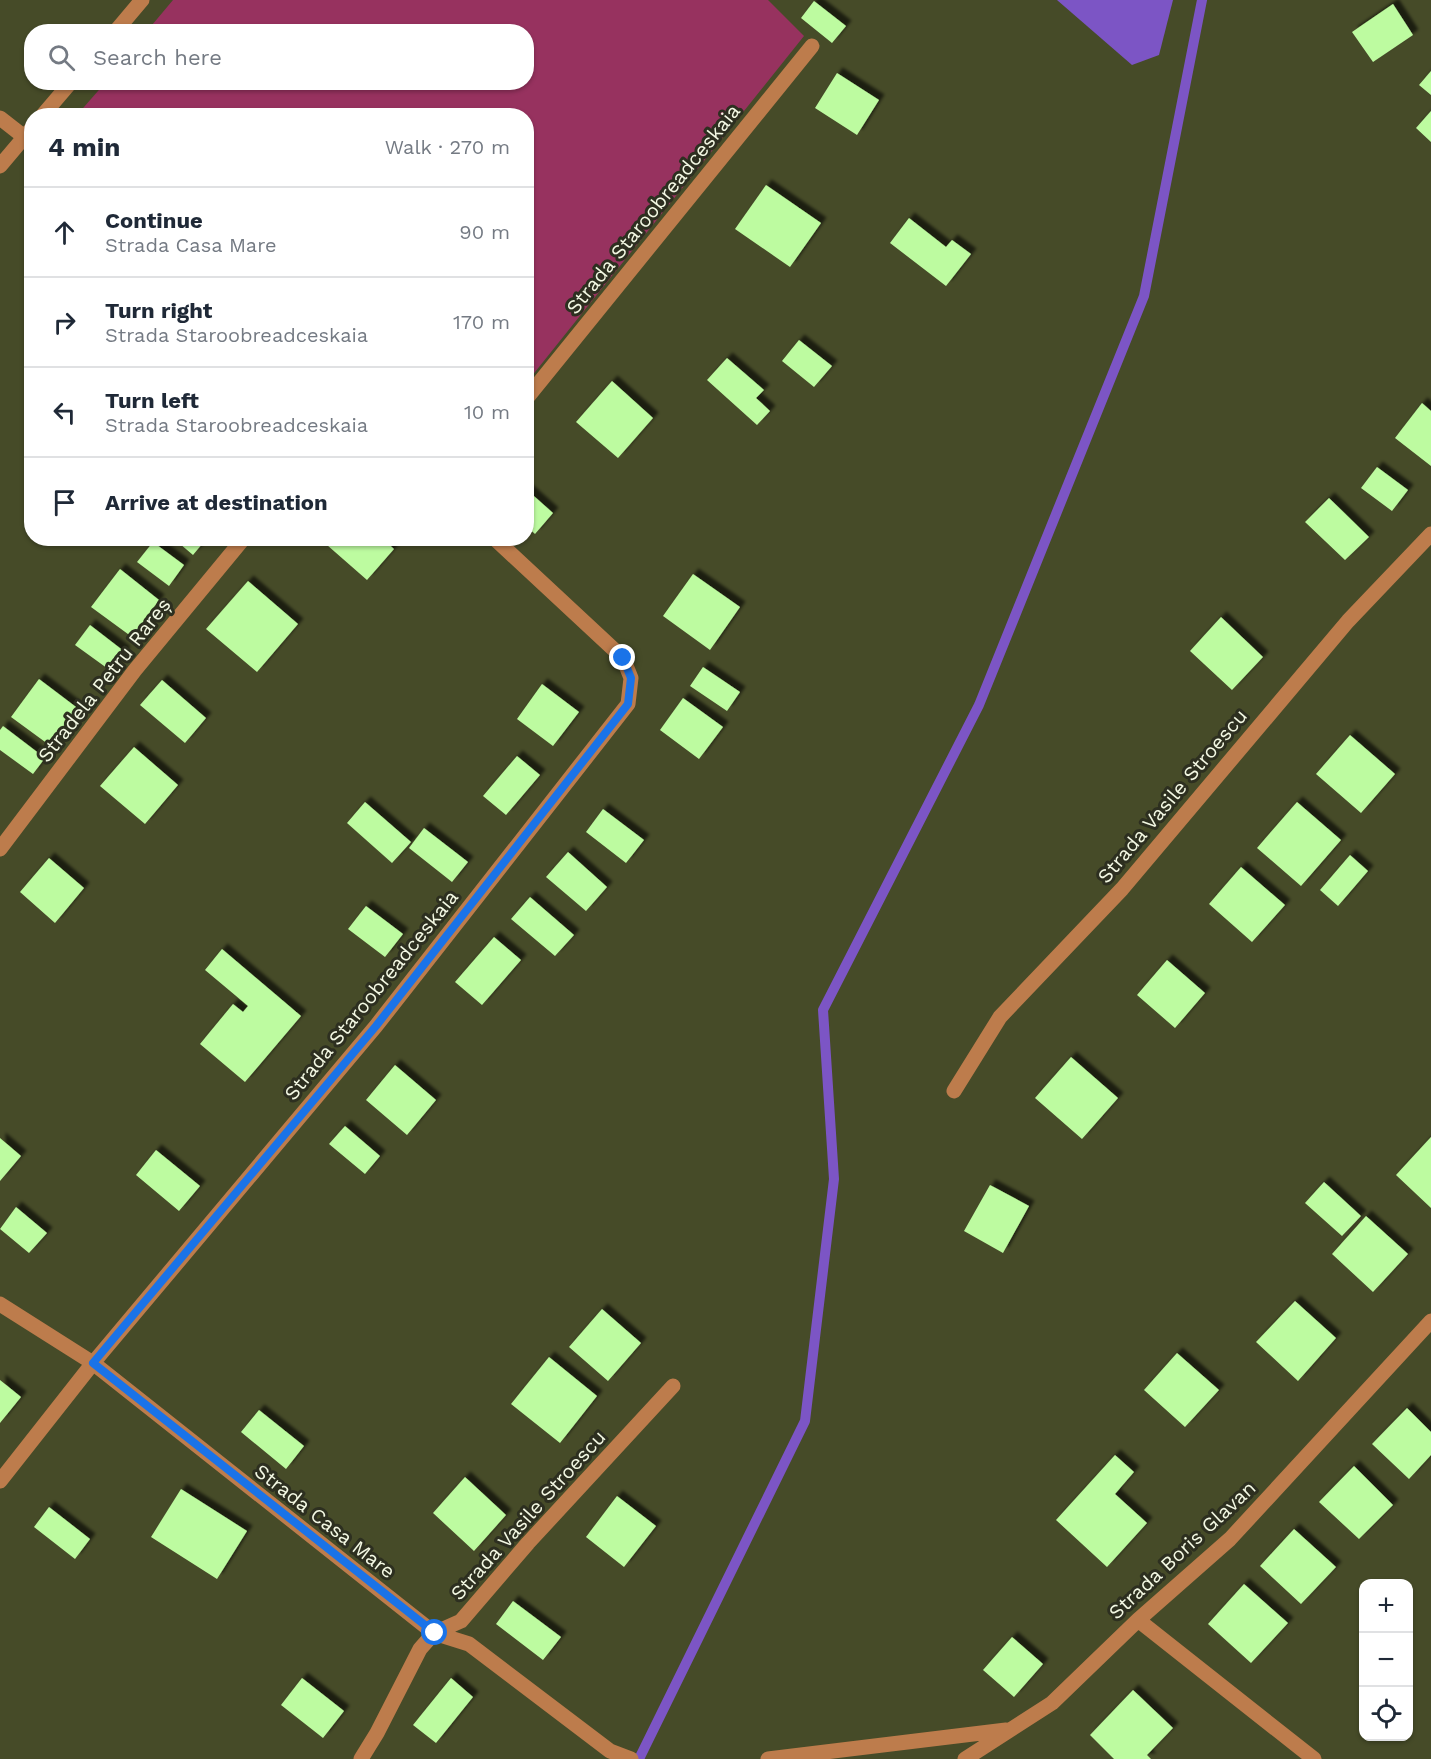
<!DOCTYPE html>
<html lang="en">
<head>
<meta charset="utf-8">
<style>
	body { margin:0; font-family:"Work Sans",sans-serif; background:#f6f6f7; color:#1f2937 }
	.controls { position:absolute; right:18px; bottom:18px; display:grid; overflow:hidden; border-radius:12px; box-shadow:0 2px 4px #0004 }
	.controls button { width:54px; height:54px; display:grid; place-items:center; padding:0; border:0; border-bottom:2px solid #e0e1e3; background:#fff; color:#1f2937; font:30px sans-serif }
	.stop { position:absolute; width:18px; height:18px; margin:-14px; border:4px solid #1a73e8; border-radius:50%; background:#fff }
	.stop.end { background:#1a73e8; border-color:#fff; box-shadow:0 2px 6px #0008 }
	.list { margin:0; padding:0; list-style:none }
	h2 { display:flex; justify-content:space-between; align-items:center; height:78px; margin:0; padding:0 24px; font-size:26px }
	h2 small { font-size:20px; font-weight:400; color:#747a83 }
	.list li { display:grid; grid-template-columns:39px 1fr auto; gap:18px; align-items:center; box-sizing:border-box; height:90px; padding:0 24px; border-top:2px solid #e0e1e3 }
	.list b { display:block; font-size:22px; white-space:nowrap }
	.list p { margin:0; font-size:20px; white-space:nowrap; color:#747a83 }
	.list em { font-size:20px; font-style:normal; color:#747a83 }
	.icon { flex:none; width:33px; height:33px; fill:none; stroke:currentColor; stroke-width:2; stroke-linecap:round; stroke-linejoin:round }
	.map { position:relative; flex:none; width:1431px; height:1759px; overflow:hidden }
	.search { position:absolute; background:#fff; box-shadow:0 2px 4px #0004; left:24px; top:24px; width:510px; height:66px; display:flex; align-items:center; gap:15px; box-sizing:border-box; padding:0 21px; border-radius:24px; color:#747a83; font-size:22px }
	.panel { position:absolute; background:#fff; box-shadow:0 2px 4px #0004; left:24px; top:108px; width:510px; height:438px; border-radius:24px }
	.map>svg:first-child { display:block }
</style>
</head>
<body>
<div class="map">
<svg width="1431" height="1759" viewBox="0 0 1431 1759">
	<defs>
		<filter id="shadow"><feDropShadow dx="5.5" dy="-5.5" stdDeviation="1.5" flood-color="#0009"/></filter>
	</defs>
	<rect width="100%" height="100%" fill="#464b28"/>
	<!-- green -->
	<path fill="#97325f" d="M173 0H768L804 36 527 382 526 116 77 115 105 83 526 82V32L147 31Z"/>
	<!-- water -->
	<path fill="#7c55c5" d="M1057 0H1173L1159 55 1132 65Z"/>
	<g fill="none" stroke-linecap="round" stroke-linejoin="round">
		<!-- stream -->
		<path stroke="#7c55c5" stroke-width="10" d="M639 1759 805 1421 834 1179 823 1010 979 705 1144 296 1202 0"/>
	</g>
	<!-- building -->
	<path fill="#bdfba0" filter="url(#shadow)" d="M814 1 846 26 832 43 801 18Z
		M1393 4 1413 35 1373 62 1352 32Z
		M1431 71V95L1419 85Z
		M837 73 879 100 857 135 815 108Z
		M1431 111V142L1416 128Z
		M766 185 821 223 790 267 735 229Z
		M909 218 946 247 952 240 971 254 946 286 890 243Z
		M799 340 832 366 814 387 782 361Z
		M727 358 764 390 756 398 770 411 757 425 707 380Z
		M612 381 653 418 618 458 576 422Z
		M1422 403 1431 411V466L1395 438Z
		M1377 467 1408 490 1392 511 1361 488Z
		M526 489 553 513 535 534 526 526Z
		M1329 498 1369 537 1345 560 1305 522Z
		M173 538H207L193 555Z
		M319 538H382L394 549 367 580Z
		M153 542 184 565 169 586 137 562Z
		M120 569 159 600 132 637 91 607Z
		M693 574 740 607 710 650 663 616Z
		M248 581 298 624 257 672 206 629Z
		M1221 617 1263 657 1232 690 1190 651Z
		M90 625 125 652 111 671 75 645Z
		M703 667 740 692 727 711 690 686Z
		M39 679 80 710 52 747 11 717Z
		M162 680 206 718 185 743 140 705Z
		M542 684 579 712 553 746 517 719Z
		M683 698 723 727 699 759 660 730Z
		M3 726 45 758 33 774 0 750V730Z
		M1350 735 1395 774 1361 813 1316 774Z
		M134 747 178 785 145 824 100 786Z
		M517 756 540 775 506 815 483 796Z
		M365 802 411 842 392 863 347 823Z
		M1297 802 1341 840 1301 886 1257 848Z
		M603 809 644 840 626 863 586 832Z
		M424 828 468 862 452 882 409 848Z
		M568 852 607 887 586 911 546 877Z
		M1350 855 1368 871 1338 906 1320 890Z
		M49 858 84 888 55 923 20 892Z
		M1241 867 1285 905 1252 942 1209 904Z
		M530 897 574 935 555 956 511 919Z
		M366 906 403 934 385 957 348 929Z
		M494 937 521 960 482 1005 455 982Z
		M222 949 301 1016 245 1082 200 1044 233 1004 243 1012 248 1006 205 970Z
		M1167 960 1205 993 1175 1028 1137 995Z
		M1071 1057 1118 1098 1082 1139 1035 1098Z
		M395 1065 436 1100 407 1135 366 1100Z
		M345 1126 380 1156 365 1174 329 1144Z
		M1431 1137V1208L1396 1175Z
		M0 1138 21 1156 0 1181Z
		M156 1150 200 1186 179 1211 136 1175Z
		M1324 1182 1361 1216 1342 1236 1305 1203Z
		M990 1185 1029 1206 1003 1253 964 1231Z
		M16 1207 47 1233 29 1253 0 1229Z
		M1366 1216 1408 1254 1373 1292 1332 1254Z
		M1295 1301 1336 1338 1298 1381 1256 1342Z
		M602 1309 641 1343 608 1381 569 1347Z
		M1177 1353 1219 1390 1185 1427 1144 1390Z
		M549 1357 597 1396 560 1443 511 1404Z
		M0 1380 21 1397 0 1423Z
		M1407 1408 1431 1432V1455L1409 1479 1372 1444Z
		M259 1410 304 1446 286 1469 241 1432Z
		M1115 1455 1134 1472 1115 1494 1147 1523 1107 1567 1056 1520Z
		M1354 1466 1393 1505 1359 1539 1319 1502Z
		M465 1477 506 1515 474 1551 433 1513Z
		M181 1489 247 1531 217 1579 151 1537Z
		M617 1496 656 1526 624 1567 586 1537Z
		M49 1507 90 1539 75 1559 34 1527Z
		M1294 1529 1336 1567 1301 1604 1260 1566Z
		M1244 1584 1288 1623 1251 1663 1208 1624Z
		M513 1601 561 1637 543 1660 496 1624Z
		M1012 1637 1043 1664 1014 1697 983 1670Z
		M302 1678 344 1711 323 1738 281 1705Z
		M451 1678 473 1697 436 1743 413 1725Z
		M1133 1690 1173 1728 1147 1755 1151 1759H1114L1090 1735Z"/>
	<g fill="none" stroke-linecap="round" stroke-linejoin="round">
		<!-- minor -->
		<path stroke="#bd7c4c" stroke-width="15" d="M115 32 142 0
			M42 116 71 82
			M0 118 32 143
			M0 166 32 128
			M526 399 812 46
			M0 849 135 670 244 538
			M954 1091 1000 1017 1122 889 1348 621 1431 534
			M0 1304 93 1363 434 1633 469 1644 610 1751 631 1759
			M0 1481 93 1363 376 1026 628 704 631 678 623 658 494 538
			M1138 1620 1314 1759
			M361 1759 377 1733 420 1649 434 1633 461 1621 528 1543 673 1386
			M768 1759 1006 1730
			M965 1759 1052 1703 1138 1620 1230 1539 1431 1321"/>
	</g>
	<g fill="none" stroke-linecap="round" stroke-linejoin="round">
		<!-- route -->
		<path stroke="#1a73e8" stroke-width="8" d="M435 1633 93 1363 376 1026 628 704 631 678 623 658"/>
	</g>
	<g text-anchor="middle" dominant-baseline="central" stroke-width="6" stroke-linejoin="round" paint-order="stroke">
		<!-- street labels -->
		<g font-size="20" fill="#f3f8e3" stroke="#2d2f20">
			<text transform="translate(653 209) rotate(-51)">Strada Staroobreadceskaia</text>
			<text transform="translate(104 680) rotate(-52)">Stradela Petru Rareș</text>
			<text transform="translate(1172 796) rotate(-50)">Strada Vasile Stroescu</text>
			<text transform="translate(371 995) rotate(-51)">Strada Staroobreadceskaia</text>
			<text transform="translate(528 1515) rotate(-48)">Strada Vasile Stroescu</text>
			<text transform="translate(325 1521) rotate(38)">Strada Casa Mare</text>
			<text transform="translate(1182 1550) rotate(-43)">Strada Boris Glavan</text>
		</g>
	</g>
</svg>
<div class="controls">
<button>+</button>
<button>−</button>
<button><svg class="icon" aria-label="locate" viewBox="0 0 24 24"><circle cx="12" cy="12" r="6"/><path d="M12 2v4M12 18v4M2 12h4M18 12h4"/></svg></button>
</div>
<div class="stop" style="left:435px;top:1633px"></div>
<div class="stop end" style="left:623px;top:658px"></div>
<div class="search"><svg class="icon" aria-label="search" viewBox="0 0 24 24"><circle cx="10" cy="10" r="6"/><path d="M15 15l6 6"/></svg>Search here</div>
<section class="panel">
<h2>4 min<small>Walk · 270 m</small></h2>
<ul class="list">
<li><svg class="icon" aria-label="ahead" viewBox="0 0 24 24"><path d="M12 20V5M6 11l6-6 6 6"/></svg><div><b>Continue</b><p>Strada Casa Mare</p></div><em>90 m</em></li>
<li><svg class="icon" aria-label="right" viewBox="0 0 24 24"><path d="M7 20v-9h11M14 6l5 5-5 5"/></svg><div><b>Turn right</b><p>Strada Staroobreadceskaia</p></div><em>170 m</em></li>
<li><svg class="icon" aria-label="left" viewBox="0 0 24 24"><path d="M17 20v-9H6M10 6l-5 5 5 5"/></svg><div><b>Turn left</b><p>Strada Staroobreadceskaia</p></div><em>10 m</em></li>
<li><svg class="icon" aria-label="arrive" viewBox="0 0 24 24"><path d="M6 21V4h12l-3 4 3 4H6"/></svg><div><b>Arrive at destination</b></div></li>
</ul>
</section>
</div>
</body>
</html>
